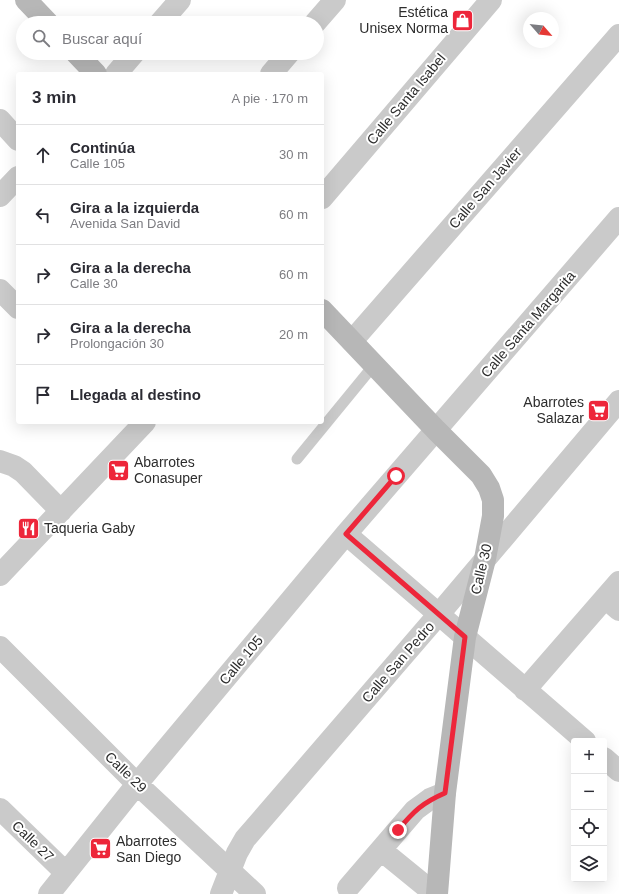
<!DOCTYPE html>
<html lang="es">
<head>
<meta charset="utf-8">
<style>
	body { margin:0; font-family:Arial,sans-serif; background:#f7f7f7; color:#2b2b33 }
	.controls { position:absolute; right:12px; bottom:12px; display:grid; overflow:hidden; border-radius:4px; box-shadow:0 4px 16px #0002 }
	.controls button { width:36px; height:36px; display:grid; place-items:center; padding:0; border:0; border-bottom:1px solid #e1e1e2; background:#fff; color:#2b2b33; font:20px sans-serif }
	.compass { position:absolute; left:523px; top:12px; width:36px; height:36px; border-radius:50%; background:#fff; box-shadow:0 4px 16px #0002; rotate:118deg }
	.stop { position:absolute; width:12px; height:12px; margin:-9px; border:3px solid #ed263a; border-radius:50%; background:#fff }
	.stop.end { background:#ed263a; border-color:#fff; box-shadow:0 1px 4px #0008 }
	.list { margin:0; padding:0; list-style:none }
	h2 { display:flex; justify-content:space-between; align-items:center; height:52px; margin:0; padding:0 16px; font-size:17px }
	h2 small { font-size:13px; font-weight:400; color:#7c7c81 }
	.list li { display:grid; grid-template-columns:26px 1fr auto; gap:12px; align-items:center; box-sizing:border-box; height:60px; padding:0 16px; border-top:1px solid #e1e1e2 }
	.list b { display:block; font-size:15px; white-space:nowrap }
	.list p { margin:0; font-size:13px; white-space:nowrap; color:#7c7c81 }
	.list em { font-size:13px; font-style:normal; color:#7c7c81 }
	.icon { flex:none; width:22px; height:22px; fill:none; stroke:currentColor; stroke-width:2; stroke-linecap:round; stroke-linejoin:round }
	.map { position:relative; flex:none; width:619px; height:894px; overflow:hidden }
	.search { position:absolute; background:#fff; box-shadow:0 4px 16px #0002; left:16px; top:16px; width:308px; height:44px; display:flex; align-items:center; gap:10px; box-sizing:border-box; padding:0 14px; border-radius:22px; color:#7c7c81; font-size:15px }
	.panel { position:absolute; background:#fff; box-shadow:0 4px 16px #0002; left:16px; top:72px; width:308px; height:352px; border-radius:4px }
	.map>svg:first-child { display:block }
</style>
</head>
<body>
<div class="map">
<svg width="619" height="894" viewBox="0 0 619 894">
	<rect width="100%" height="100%" fill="#fff"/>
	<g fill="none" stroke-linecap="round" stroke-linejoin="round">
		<!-- lane -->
		<path stroke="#cacaca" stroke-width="11" d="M297 459 374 365"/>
		<!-- street -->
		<path stroke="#cacaca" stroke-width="22" d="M160 23 180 0
			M315 23 335 0
			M116 74 134 53
			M271 74 289 53
			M0 120 18 140
			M0 196 18 177
			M322 198 491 0
			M0 290 18 308
			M352 341 619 35
			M0 461 14 466 23 472 61 511
			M346 534 585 741
			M0 575 145 422
			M605 598 619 610
			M0 647 137 784 255 894
			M525 690 619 582
			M604 758 619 771
			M0 809 66 873
			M381 850 435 894
			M348 888 415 810 430 799 445 793
			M49 894 137 784 346 534 619 218
			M221 894 237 853 245 839 439 614 619 401"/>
		<!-- secondary -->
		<path stroke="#b7b7b7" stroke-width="22" d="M26 0 48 23
			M76 53 96 74
			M322 310 436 430 481 475 489 488 493 500V516L485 559 465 637 445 793 437 894"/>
	</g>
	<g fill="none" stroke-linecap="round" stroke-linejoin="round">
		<!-- route -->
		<path stroke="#ed263a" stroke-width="5" d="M396 476 346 534 465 637 445 793C422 803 414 811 398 830"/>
	</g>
	<!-- icons -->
	<defs>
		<symbol id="shop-square" viewBox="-11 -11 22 22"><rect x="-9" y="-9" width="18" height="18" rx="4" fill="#ed263a" stroke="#fff"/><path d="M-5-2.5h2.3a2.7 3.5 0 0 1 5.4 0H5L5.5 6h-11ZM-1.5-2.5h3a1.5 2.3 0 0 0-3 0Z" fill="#fff"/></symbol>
		<symbol id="supermarket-square" viewBox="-11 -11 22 22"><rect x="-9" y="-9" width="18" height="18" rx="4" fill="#ed263a" stroke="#fff"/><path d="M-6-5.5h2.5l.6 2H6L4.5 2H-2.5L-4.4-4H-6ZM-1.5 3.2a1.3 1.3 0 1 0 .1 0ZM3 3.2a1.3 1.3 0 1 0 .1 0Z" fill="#fff"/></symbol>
		<symbol id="restaurant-square" viewBox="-11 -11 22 22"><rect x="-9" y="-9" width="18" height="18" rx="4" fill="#ed263a" stroke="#fff"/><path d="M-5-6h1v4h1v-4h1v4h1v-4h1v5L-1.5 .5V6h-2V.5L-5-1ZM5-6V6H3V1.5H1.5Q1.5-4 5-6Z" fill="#fff"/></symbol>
	</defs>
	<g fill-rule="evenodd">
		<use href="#shop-square" x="450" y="8" width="25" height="25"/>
		<use href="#supermarket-square" x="586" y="398" width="25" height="25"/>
		<use href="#supermarket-square" x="106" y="458" width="25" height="25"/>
		<use href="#restaurant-square" x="16" y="516" width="25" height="25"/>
		<use href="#supermarket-square" x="88" y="836" width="25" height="25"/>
	</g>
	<g text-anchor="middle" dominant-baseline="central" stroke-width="4" stroke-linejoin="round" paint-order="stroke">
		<!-- poi labels -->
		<g font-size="14" fill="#2d2d2d" stroke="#fff" text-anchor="start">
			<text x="448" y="12" text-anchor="end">Estética<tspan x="448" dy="16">Unisex Norma</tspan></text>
			<text x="584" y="402" text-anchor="end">Abarrotes<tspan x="584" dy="16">Salazar</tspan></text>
			<text x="134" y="462">Abarrotes<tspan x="134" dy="16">Conasuper</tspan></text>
			<text x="44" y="528">Taqueria Gaby</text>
			<text x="116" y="841">Abarrotes<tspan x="116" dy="16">San Diego</tspan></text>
		</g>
		<!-- street labels -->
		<g font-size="14" fill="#2d2d2d" stroke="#fff">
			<text transform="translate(406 99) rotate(-50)">Calle Santa Isabel</text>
			<text transform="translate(485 188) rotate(-49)">Calle San Javier</text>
			<text transform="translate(528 324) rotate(-49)">Calle Santa Margarita</text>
			<text transform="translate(481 569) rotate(-77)">Calle 30</text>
			<text transform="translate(241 660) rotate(-50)">Calle 105</text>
			<text transform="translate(398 662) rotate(-49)">Calle San Pedro</text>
			<text transform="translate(126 772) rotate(44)">Calle 29</text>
			<text transform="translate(33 841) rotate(44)">Calle 27</text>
		</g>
	</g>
</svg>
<div class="controls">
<button>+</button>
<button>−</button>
<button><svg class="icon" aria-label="locate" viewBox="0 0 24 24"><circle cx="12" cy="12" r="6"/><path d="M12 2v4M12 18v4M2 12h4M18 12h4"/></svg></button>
<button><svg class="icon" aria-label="layers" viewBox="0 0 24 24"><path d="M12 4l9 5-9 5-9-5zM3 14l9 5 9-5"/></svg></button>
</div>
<svg class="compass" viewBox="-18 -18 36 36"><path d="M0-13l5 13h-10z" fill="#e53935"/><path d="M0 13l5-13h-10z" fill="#7c7c81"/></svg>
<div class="stop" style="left:396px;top:476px"></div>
<div class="stop end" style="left:398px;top:830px"></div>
<div class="search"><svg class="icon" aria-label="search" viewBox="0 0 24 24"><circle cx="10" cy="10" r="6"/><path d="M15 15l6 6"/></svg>Buscar aquí</div>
<section class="panel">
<h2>3 min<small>A pie · 170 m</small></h2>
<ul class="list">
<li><svg class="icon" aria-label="ahead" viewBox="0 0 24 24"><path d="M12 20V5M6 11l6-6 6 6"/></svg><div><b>Continúa</b><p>Calle 105</p></div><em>30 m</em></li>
<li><svg class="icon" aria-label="left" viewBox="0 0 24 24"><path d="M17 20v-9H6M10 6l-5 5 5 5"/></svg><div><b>Gira a la izquierda</b><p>Avenida San David</p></div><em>60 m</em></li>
<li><svg class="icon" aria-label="right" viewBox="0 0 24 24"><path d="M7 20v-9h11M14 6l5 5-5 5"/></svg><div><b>Gira a la derecha</b><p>Calle 30</p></div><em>60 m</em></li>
<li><svg class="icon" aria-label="right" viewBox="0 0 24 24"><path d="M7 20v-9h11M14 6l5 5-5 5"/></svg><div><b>Gira a la derecha</b><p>Prolongación 30</p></div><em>20 m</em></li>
<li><svg class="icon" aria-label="arrive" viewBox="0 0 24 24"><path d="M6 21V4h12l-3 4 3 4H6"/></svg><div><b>Llegada al destino</b></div></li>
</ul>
</section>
</div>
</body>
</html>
